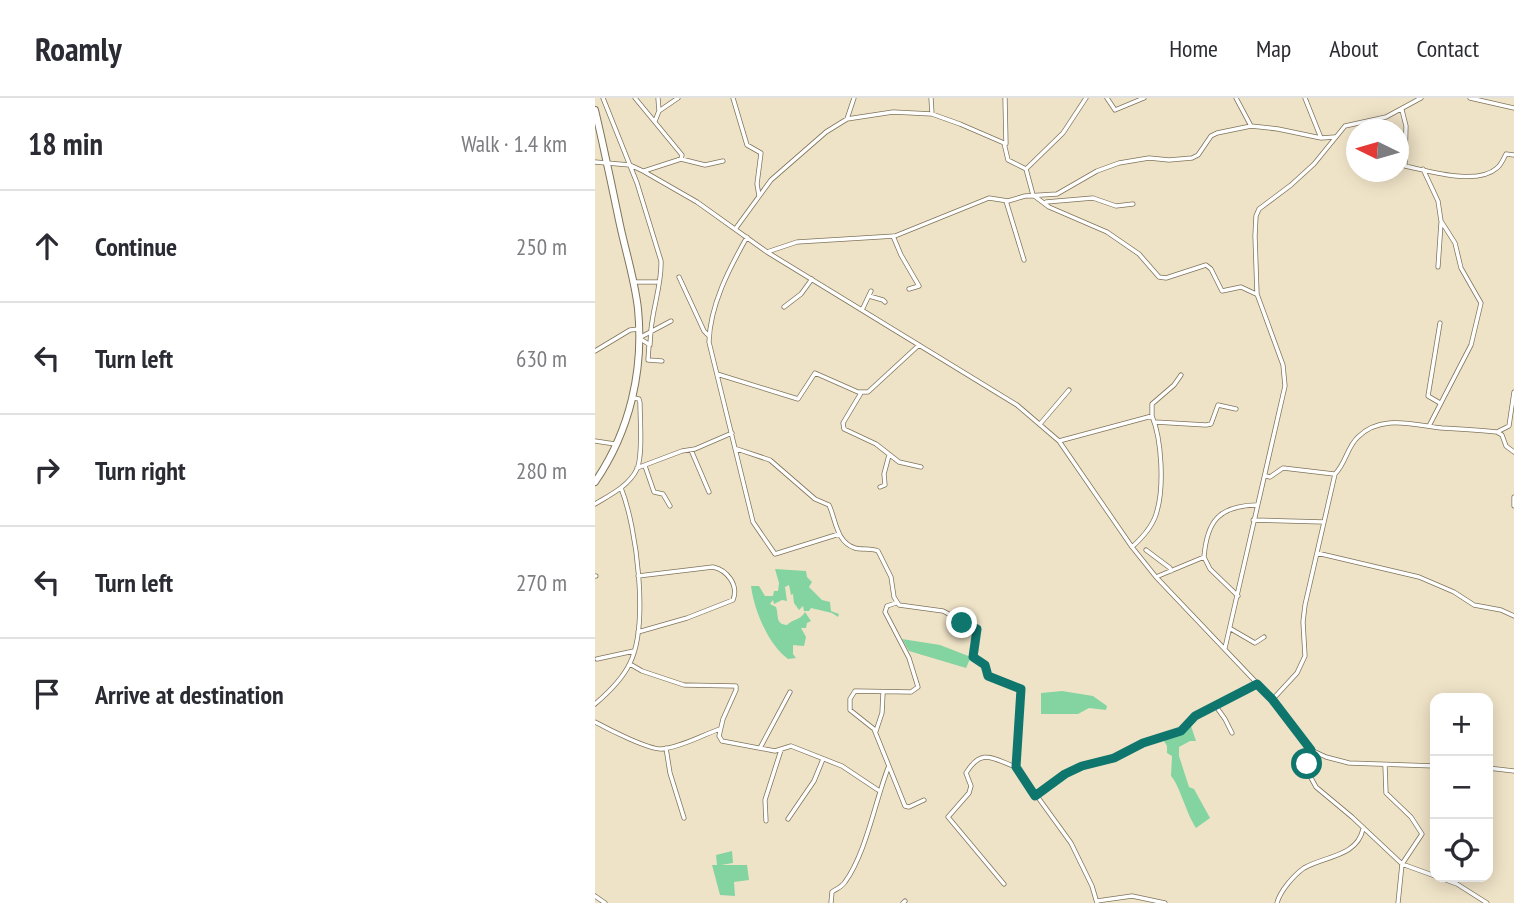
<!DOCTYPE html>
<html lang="en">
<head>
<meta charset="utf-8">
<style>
	body { margin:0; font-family:"PT Sans Narrow",sans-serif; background:#f2f2f3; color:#2b2b33 }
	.controls { position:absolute; right:21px; bottom:21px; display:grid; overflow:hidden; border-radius:14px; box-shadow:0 4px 18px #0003 }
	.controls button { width:63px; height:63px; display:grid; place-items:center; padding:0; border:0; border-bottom:2px solid #e1e1e2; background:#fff; color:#2b2b33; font:35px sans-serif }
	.compass { position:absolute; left:751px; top:21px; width:63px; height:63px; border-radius:50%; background:#fff; box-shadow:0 4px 18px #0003; rotate:275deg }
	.stop { position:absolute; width:21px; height:21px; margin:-16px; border:5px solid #0f766e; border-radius:50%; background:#fff }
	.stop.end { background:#0f766e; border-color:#fff; box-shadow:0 2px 7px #0008 }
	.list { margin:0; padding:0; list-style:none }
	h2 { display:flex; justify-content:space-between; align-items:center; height:91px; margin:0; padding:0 28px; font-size:30px }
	h2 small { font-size:23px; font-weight:400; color:#7c7c81 }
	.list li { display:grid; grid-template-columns:46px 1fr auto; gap:21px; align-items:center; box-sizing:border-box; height:112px; padding:0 28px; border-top:2px solid #e1e1e2 }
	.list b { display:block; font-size:26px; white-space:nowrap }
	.list em { font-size:23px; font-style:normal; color:#7c7c81 }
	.icon { flex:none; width:38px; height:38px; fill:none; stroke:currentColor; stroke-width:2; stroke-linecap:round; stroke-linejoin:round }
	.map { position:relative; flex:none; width:919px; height:805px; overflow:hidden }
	header { display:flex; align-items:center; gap:42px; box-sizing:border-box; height:98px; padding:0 35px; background:#fff; border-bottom:2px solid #e1e1e2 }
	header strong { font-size:33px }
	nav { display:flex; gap:38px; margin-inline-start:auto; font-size:24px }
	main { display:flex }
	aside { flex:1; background:#fff }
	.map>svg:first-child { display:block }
</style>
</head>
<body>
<header>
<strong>Roamly</strong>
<nav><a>Home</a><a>Map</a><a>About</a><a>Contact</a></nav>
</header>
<main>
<aside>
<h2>18 min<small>Walk · 1.4 km</small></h2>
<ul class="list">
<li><svg class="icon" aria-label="ahead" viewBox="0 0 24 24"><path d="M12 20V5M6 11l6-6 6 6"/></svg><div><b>Continue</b></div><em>250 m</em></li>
<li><svg class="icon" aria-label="left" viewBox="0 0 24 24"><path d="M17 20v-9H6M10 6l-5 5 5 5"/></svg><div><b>Turn left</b></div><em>630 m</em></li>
<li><svg class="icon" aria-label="right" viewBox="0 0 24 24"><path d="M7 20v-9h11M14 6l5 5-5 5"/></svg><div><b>Turn right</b></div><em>280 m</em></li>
<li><svg class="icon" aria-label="left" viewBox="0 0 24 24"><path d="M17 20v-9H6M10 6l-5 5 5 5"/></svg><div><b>Turn left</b></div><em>270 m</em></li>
<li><svg class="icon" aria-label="arrive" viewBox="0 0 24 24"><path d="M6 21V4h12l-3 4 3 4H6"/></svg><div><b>Arrive at destination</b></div></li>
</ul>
</aside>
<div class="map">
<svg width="919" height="805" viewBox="0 0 919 805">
	<rect width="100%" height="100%" fill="#efe3c7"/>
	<!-- green -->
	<path fill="#84d4a1" d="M180 471 211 473 212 479 217 484 214 489 227 502 235 504 236 513 244 516 243 519 237 515 216 510 214 513H209L208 508 204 512 199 505 198 496 196 497 194 487 190 489 192 503 187 502 179 506 178 502 175 506 181 509C184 517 180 526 192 527 198 521 206 522 210 514L216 523 212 525 211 530H206L211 539 209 548 198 547V556L201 560 193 561C173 546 159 512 156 488H164L170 498H178L179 493H183L184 485Z
		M307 541 345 547 376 559 371 570 314 553Z
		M467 593 498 598 512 608 511 612 494 610 483 616H446V595Z
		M596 628 601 643H595L584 649V658L594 689 599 691 615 720 601 730C591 715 585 688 576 678L577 658 572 655V648L569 643Z
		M137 753 138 765 126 767H152L154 782 139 784 140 798 125 797 117 767H122L121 757Z"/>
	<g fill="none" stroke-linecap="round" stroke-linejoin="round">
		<defs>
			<path id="minor" d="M8 0 42 85 66 163C67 185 58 209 56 232L55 246V247L44 240 76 223
				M40 0 87 57 86 61 49 73
				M138 0 152 47 166 55 162 86 164 98
				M336 0 337 16
				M410 0 411 46
				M512 0 520 12 549 0
				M641 0 656 28
				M710 0 726 40
				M875 0 919 10
				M807 12 811 28 810 68C834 73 882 88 902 70 906 67 909 60 911 56L919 57
				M64 13 83 0
				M252 21 259 0
				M60 23 64 13 63 0
				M86 61 110 67 128 63
				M0 64 35 67 48 73 102 104 172 154 422 307 464 343 537 449 561 479 677 601 716 652 731 659 754 665 840 668
				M431 71 438 97 454 109 512 134 544 156 564 179 571 180 611 167 616 171 627 193 646 189 661 196
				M431 71 468 35 491 0
				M828 71 843 103 846 123 860 145 866 170 886 205 876 247 834 328
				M411 103 429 162
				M451 104 498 100 521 108 538 106
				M141 130 176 82 231 34 252 21 298 14 337 16 365 26 409 45 413 62 431 71
				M298 138 306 157 324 188 314 191
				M152 139C134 171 115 207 114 244L158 424 180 456 244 436
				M172 154 202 144 300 138 394 100 413 103 430 98 462 96 502 73 524 65 554 60 574 62 597 60 603 57 616 38 622 35 656 28 683 31 726 40 740 39
				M843 169 846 125
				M84 179 109 233 114 238
				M40 184H63
				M274 198 288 202 290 204
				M189 209 206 196 217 181
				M267 212 276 193
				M845 225 833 298 845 305
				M54 247 53 262 67 263
				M0 253 35 232 44 231
				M122 276 203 301 220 275 263 294H273L324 247
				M266 295 248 325 249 331 281 346 304 364 326 369
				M557 318V306L579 287 586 277
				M560 324 611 327 616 326 623 307 641 311
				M445 326 474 292
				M904 333 914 328 919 294
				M0 343 20 346
				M464 343 557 318C567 342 569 389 562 413 559 426 547 440 537 449
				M142 351 175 362 220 401 234 407C241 422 241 444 260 450 267 452 275 450 283 453L296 479 299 499 304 507 348 513 382 531 378 556 380 562 390 567 395 580 426 591 421 669 476 745 497 788 502 805
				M96 352 114 394
				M50 368 59 394 68 396 75 408
				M42 370 87 353 100 351 137 335
				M671 378 675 379 688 370 739 376
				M285 389 290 387 289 376 294 357
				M919 399V408
				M0 406C15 397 34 388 42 371 48 358 45 321 45 305L44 301 39 300
				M658 422 729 424
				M551 452 575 470 576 473
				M722 455 824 479 859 494 879 507 906 512 919 518
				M609 459C612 423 624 408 661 407
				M0 478H1
				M561 479 609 459 615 471 643 498
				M301 505 292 508 290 514 314 560 323 589 316 594 260 593 255 601V612L279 631 310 708 314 709 329 702
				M636 531 660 545 669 539
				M43 534 92 520 138 502C144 487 132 472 118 469L43 478
				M630 550 690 288 688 267 662 196 660 138 661 118 664 111 696 87 719 66 750 28 791 19 826 0
				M2 561 39 553
				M35 566 47 573 89 587 141 588V592L128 621 124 638 127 643 180 653 196 648 247 668 283 692
				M678 601 702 575 710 558 708 524 710 507 740 376C751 365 752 349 763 339 786 316 818 327 847 330 865 331 883 332 902 334L907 337 911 348 919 354
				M0 606C13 595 28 580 35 565 54 526 42 430 26 390
				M620 607 630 621 637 635
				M0 624C13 631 54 652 67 651 87 649 107 637 125 631
				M281 633 287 615 288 595
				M71 650 75 675 89 720
				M165 650 195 594
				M716 652 712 666 715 678 721 689 757 719 807 766 862 786 892 805
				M790 667 791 695 816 719 827 736 807 766 803 805
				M893 670 919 673
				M441 698 470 676 487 668 519 660 548 645 586 633 600 618 662 586
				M193 721 219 683 228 661
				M171 723 170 702 186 652
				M409 786 353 719 374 695 376 688 371 675C387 649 398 661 421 669
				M0 798 10 805
				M502 803 537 798 570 805
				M236 805 237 794C241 791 247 789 250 784 271 755 280 704 293 670
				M308 805 310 803
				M682 805C685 793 699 777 709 770 729 758 762 759 768 731"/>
			<path id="highway" d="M0 12C9 50 17 89 25 127 31 155 40 183 43 211 49 272 35 333 0 384"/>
		</defs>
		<!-- minor casing -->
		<use href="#minor" stroke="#7f745b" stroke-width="5"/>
		<!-- highway casing -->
		<use href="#highway" stroke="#7f745b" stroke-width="8"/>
		<!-- minor -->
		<use href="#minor" stroke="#fff" stroke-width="3.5"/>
		<!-- highway -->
		<use href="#highway" stroke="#fff" stroke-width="6"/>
	</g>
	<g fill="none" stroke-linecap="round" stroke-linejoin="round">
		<!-- route -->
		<path stroke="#0f766e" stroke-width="9" d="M367 525 382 531 378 559 390 567 393 578 426 591 421 669 440 698 470 676 487 668 519 660 548 645 586 633 600 618 662 586 677 601 716 652 712 666"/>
	</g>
</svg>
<div class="controls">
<button>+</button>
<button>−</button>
<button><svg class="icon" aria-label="locate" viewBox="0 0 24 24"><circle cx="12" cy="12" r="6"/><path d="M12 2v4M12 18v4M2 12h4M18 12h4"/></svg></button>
</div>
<svg class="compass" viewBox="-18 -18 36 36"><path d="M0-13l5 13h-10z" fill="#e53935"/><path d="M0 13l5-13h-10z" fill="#7c7c81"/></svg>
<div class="stop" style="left:712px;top:666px"></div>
<div class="stop end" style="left:367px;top:525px"></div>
</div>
</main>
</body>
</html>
